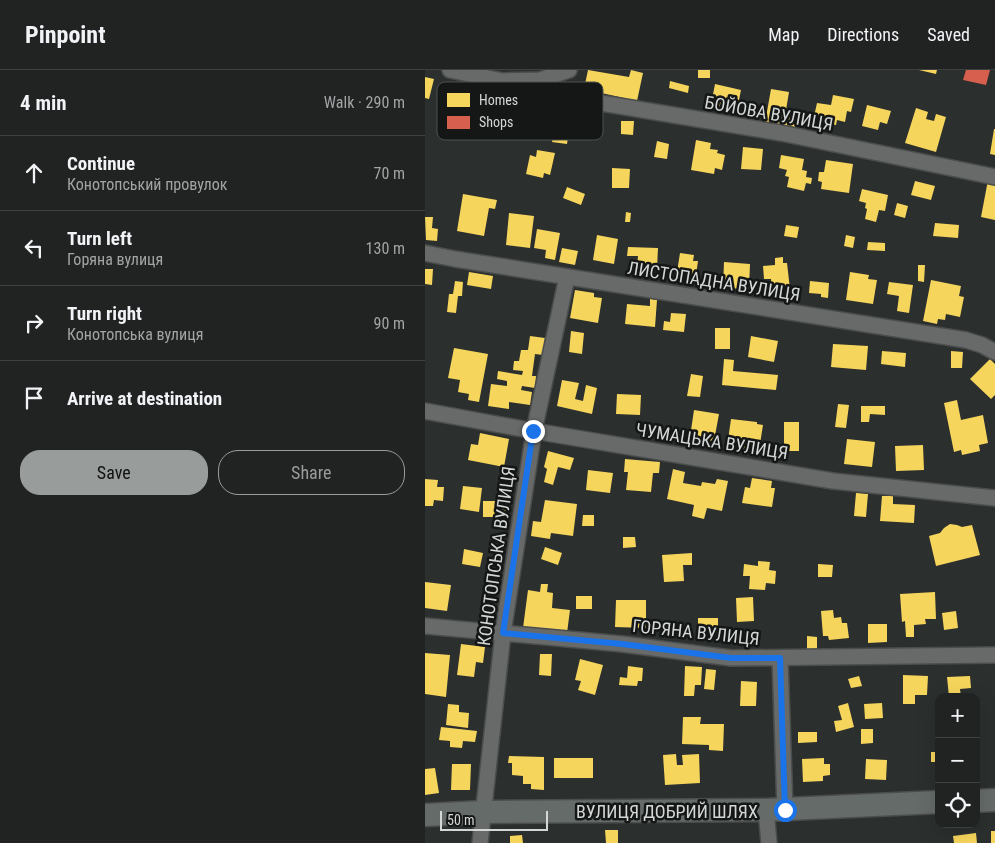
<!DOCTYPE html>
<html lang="en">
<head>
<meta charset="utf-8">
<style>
	body { margin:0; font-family:"Roboto Condensed",sans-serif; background:#2d2f2f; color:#f1f3f6 }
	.controls { position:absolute; right:15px; bottom:15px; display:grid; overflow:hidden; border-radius:10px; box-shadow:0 5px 20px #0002 }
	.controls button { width:45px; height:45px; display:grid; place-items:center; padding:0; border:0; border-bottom:1px solid #3d4040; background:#202322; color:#f1f3f6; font:25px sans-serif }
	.scale { position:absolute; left:15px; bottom:12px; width:108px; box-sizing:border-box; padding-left:5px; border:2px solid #d3d7d6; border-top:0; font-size:14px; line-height:18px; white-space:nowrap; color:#d3d7d6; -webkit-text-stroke:4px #151717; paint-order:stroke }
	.stop { position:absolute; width:15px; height:15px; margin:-11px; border:4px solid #1a73e8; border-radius:50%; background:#fff }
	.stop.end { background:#1a73e8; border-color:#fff; box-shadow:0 1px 5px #0008 }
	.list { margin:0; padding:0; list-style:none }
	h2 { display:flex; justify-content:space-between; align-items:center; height:65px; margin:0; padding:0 20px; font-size:21px }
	h2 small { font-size:16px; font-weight:400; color:#a2a4a5 }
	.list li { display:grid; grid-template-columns:32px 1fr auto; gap:15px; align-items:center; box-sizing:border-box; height:75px; padding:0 20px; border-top:1px solid #3d4040 }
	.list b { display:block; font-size:19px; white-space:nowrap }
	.list p { margin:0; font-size:16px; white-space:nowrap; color:#a2a4a5 }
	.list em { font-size:16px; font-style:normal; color:#a2a4a5 }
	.actions { display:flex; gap:10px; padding:15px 20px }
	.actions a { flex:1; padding:11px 0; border:1px solid #989c9b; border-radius:20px; text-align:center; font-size:18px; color:#989c9b }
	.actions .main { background:#989c9b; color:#111 }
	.icon { flex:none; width:28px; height:28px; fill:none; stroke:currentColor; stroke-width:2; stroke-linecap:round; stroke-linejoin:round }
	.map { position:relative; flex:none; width:570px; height:773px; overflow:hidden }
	header { display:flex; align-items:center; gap:30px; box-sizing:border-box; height:70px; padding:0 25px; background:#202322; border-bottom:1px solid #3d4040 }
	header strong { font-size:24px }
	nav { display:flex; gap:28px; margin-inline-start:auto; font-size:18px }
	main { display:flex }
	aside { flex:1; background:#202322 }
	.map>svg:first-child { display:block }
</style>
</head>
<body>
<header>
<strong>Pinpoint</strong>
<nav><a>Map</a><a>Directions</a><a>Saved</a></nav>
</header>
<main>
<aside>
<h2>4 min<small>Walk · 290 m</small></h2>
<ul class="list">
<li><svg class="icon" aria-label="ahead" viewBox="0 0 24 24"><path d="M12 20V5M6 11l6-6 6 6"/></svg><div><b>Continue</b><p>Конотопський провулок</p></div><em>70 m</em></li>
<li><svg class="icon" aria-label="left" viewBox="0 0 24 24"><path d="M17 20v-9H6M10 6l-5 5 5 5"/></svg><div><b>Turn left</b><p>Горяна вулиця</p></div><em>130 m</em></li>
<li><svg class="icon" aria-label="right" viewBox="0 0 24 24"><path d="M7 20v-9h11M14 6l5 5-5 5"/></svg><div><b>Turn right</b><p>Конотопська вулиця</p></div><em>90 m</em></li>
<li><svg class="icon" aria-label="arrive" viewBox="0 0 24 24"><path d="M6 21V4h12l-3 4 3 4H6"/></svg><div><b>Arrive at destination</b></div></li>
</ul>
<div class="actions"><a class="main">Save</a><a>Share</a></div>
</aside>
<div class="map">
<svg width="570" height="773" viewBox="0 0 570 773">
	<rect width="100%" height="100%" fill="#2b2f2e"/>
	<!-- homes -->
	<path fill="#f6d55c" d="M163 0 204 7 206 0 218 3 212 31 159 19Z
		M273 0H285V8H273Z
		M494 0H512L511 4Z
		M0 7 9 9 4 29 0 28Z
		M245 11 264 16 263 23 244 18Z
		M290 14 316 20 312 40 286 35Z
		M346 19 364 22 361 40 372 42 370 57 340 53Z
		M408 25 429 29 426 42 422 41 420 52 412 50 411 55 388 51 392 33 406 35Z
		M442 35 466 41 462 54 455 52 453 60 437 56Z
		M13 38 20 39 19 48H12Z
		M491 38 503 42 501 49 509 51 511 44 521 47 511 82 480 73Z
		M110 42 134 45 133 51 151 53 149 68 143 67 142 74 127 72 129 62 116 60 115 65 107 64Z
		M196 51H209L208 65 196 64Z
		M569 59H570V85L565 84Z
		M271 70 286 73 285 79 293 80 292 83 300 85 297 100 290 98 289 104 266 100Z
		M232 71 244 74 242 89 229 87Z
		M318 77 338 79 336 100 316 99Z
		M112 80 130 83 125 105 119 103 118 108 101 104 105 85 111 87Z
		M356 85 379 89 377 100 382 101 381 107 387 108 386 114 381 113 379 121 362 117 364 107 360 106 362 100 354 98Z
		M401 90 428 94 424 123 396 119 397 112 393 111 394 102H399Z
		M187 98 205 99 204 118H187Z
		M563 110 570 111V150L556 147Z
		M490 111 510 116 506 130 486 125Z
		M142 117 160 124 156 135 138 128Z
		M437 119 463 125 460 141 454 140 451 152 440 149 442 139 440 138 441 133 434 131Z
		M38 124 72 130 70 139 64 138 59 166 32 161Z
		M472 133 483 136 480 148 469 145Z
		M201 142 206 143 205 152H200Z
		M84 143 109 146 105 178 81 175Z
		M0 147H8L7 158 13 159 12 171 1 170Z
		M510 153 534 155 533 168 508 166Z
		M361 155 374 157 372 168 359 166Z
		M112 159 135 163 130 190 120 188 121 180 109 178Z
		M172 165 193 169 189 194 168 190Z
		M421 165 430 167 428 178 419 176Z
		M443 172 460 173V181L442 180Z
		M203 177 233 178 232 199 212 198 213 186H202Z
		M137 178 153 181 150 195 134 192Z
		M255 183 269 185 268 191H273L271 205 252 202Z
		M358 187V193H362L365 219 347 221 346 209H339L338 196 350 195V188Z
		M299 192 325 194 324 219 298 218Z
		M493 195H500L499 212 493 211Z
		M0 199H8L7 215 0 214Z
		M44 202 68 206 66 219 42 215Z
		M425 202 444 205 443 209 452 210 448 234 421 230Z
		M506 210 536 216 534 226 539 227 535 247 521 244 520 250 513 249 512 254 498 251Z
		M30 211 38 212 37 226H33L31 243 22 242 24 224H28Z
		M385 211 404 213 403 228 396 227V224L384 223Z
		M464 212 488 215 484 243 472 241 474 226 462 224Z
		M150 220 169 223V227L177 228 173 253 145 248Z
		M225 229 232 230 230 257 200 254 202 234 225 236Z
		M246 243 261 244 259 262 238 260 239 251 245 252Z
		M290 258H305V279H290Z
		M146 261 159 263 157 284 144 282Z
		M105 266 120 268 118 285 110 284 107 306H111L110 318 97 316 96 320 107 322 105 335 84 332V339L63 336 66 314 82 316V311L72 309 73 301 97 305 98 301 88 300 89 291H94L96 280H103Z
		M326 266 353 271 349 292 323 287Z
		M408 274 443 276 441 300 406 297Z
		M29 278 63 284 54 332 43 330 44 324 33 322 35 310 23 308Z
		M457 281 481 283 480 297 456 294Z
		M526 281 538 282 537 298H526Z
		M299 289 309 290 308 301 353 305 351 320 297 315Z
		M565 289 570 294V325L566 329 545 309Z
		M266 304 278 306 275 327 262 326Z
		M137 310 154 313 150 329 158 331 161 315 172 318 167 344 132 336Z
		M192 324 216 325 215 345 191 344Z
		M532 330 536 350 558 345 563 373 554 375 555 381 537 385 536 380 529 382 519 333Z
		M413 334 424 335 421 358 410 357Z
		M436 336H460V345L445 344 444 352H436Z
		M269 340 294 344 289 371 265 367Z
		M306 349 332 352V354L338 355 335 374 324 373V379L313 378 314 371 303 370Z
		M359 352H374V381H359Z
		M55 363 84 369 79 397 43 390 46 374 53 375Z
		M422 369 450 372 447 397 419 394Z
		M498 375 499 400 471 401 470 376Z
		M123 381 149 388 145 400 133 397 128 415 119 412 122 399 119 397Z
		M200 389 235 392 234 403H228L226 422 201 420 203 402H199Z
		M248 399 260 402 258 413 276 416 277 412 290 414 292 409 303 411 297 441 282 438 279 449 267 446 269 435 242 429Z
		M163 400 188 403 185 423 161 420Z
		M327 408 347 411 346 418H350L347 437 317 433 320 417 325 418Z
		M0 409 13 410 12 417H19L18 431 9 430 8 436H0Z
		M38 416 57 418 54 442 35 439Z
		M431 423 443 424 441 447 429 446Z
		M457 426H468V434L490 435 489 453 455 451Z
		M120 430 152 434 148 466 126 463 125 469 106 466 108 451 116 452Z
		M58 431H82V447H58Z
		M158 445H169V456H157Z
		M525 454 532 455 537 457 547 455 555 485 511 496 504 466 515 463 519 458Z
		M198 467H210L211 477 198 478Z
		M120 477 137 483 133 495 116 489Z
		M39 479 58 483 55 497 37 494Z
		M267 483V495H258L259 511 239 512 237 485Z
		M333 491 345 492 344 500 351 501 350 514 341 513 340 520 324 519 325 506H318L319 494 333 496Z
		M393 494 408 495 407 507H393Z
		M0 512 26 515 22 541 0 538Z
		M116 514H123L122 522 128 523 127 538 145 540 142 563 98 558 103 520 115 522Z
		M510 522 511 549H500L501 554 489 555V567H481L480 551 477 552 475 524Z
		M151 526H167V539H151Z
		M328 527 329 551 312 552 311 528Z
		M191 530H221V558L190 557Z
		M408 540 409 548 416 547 417 553H422L424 568 404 570 403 566H398L396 541Z
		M531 541 533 558 519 560 517 543Z
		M273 548H293V563H273Z
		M443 554H462V572L443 573Z
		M323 561H330V575H323Z
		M382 566 392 567V580H382Z
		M36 574 60 577 58 593 51 592 49 607 32 605Z
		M0 583 25 585 21 627 0 624Z
		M115 584H127L126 606 114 605Z
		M155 589 178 595 170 625 153 620 156 611 150 610Z
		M203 596 218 598 217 611H213L212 616 194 615 195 607 202 608Z
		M260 596 277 597 276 615H270L269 626H259Z
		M281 599 291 600 289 620 279 619Z
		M478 605 503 606 502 625H490V634H478Z
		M434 606 437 616 426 618 423 609Z
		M545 606 546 618 535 619 536 627H524L522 607Z
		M316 611 332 612 331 636H315Z
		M423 633 429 657 411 662 409 651 417 650 413 636Z
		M457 633 458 648 440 649 439 634Z
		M23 634 34 635V642L44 643 43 658 21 655Z
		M258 647H276L275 654H299L298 681 284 680V675L257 674Z
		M16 657 52 661 50 672 38 671 37 678 25 677V671L14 670Z
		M436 659H448V673L436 674Z
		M373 662H392V672L373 673Z
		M506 682H514V692H506Z
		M251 684 252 695H258L257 685 274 684 275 713 240 715 238 685Z
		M84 686 119 687V720L106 719V714H98V706L87 705V693H83Z
		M129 688H168V708H129Z
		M399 688V694H405V705L398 706V711L378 712 377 689Z
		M441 689 462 690 461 710 440 709Z
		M27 694H46L45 720H26Z
		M10 698 14 723 0 725V699Z
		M180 760H193V773H181Z
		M566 761H570V773H566Z
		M551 763 552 773H529L528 766Z
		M97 765 98 773H85V766Z"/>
	<!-- shops -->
	<path fill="#d6604d" d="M541 0H565L561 15 538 10Z"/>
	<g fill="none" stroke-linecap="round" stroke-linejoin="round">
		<defs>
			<path id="street" d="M25 0 77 11 115 10 144 0
				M115 10 140 27 356 63 570 107
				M0 183 30 189 541 270 557 275 570 282
				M0 341 109 361 408 411 570 428
				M0 556 197 574 306 588 570 585
				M355 588 360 740
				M341 740 344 773
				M55 773 78 563 109 361 142 207"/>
			<path id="secondary" d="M551 731 570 730
				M0 745 58 742 341 740 514 732"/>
		</defs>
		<!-- street casing -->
		<use href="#street" stroke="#4a4d4c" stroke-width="18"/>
		<!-- secondary casing -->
		<use href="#secondary" stroke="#4a4d4c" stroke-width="25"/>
		<!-- street -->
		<use href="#street" stroke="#676a69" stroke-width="15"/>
		<!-- secondary -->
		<use href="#secondary" stroke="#656b69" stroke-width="22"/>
	</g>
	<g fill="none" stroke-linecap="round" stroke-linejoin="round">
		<!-- route -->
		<path stroke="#1a73e8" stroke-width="6" d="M108 361 78 563 197 574 306 588H355L360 740"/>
	</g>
	<g text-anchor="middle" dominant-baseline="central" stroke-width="5" stroke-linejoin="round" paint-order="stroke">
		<!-- street labels -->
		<g font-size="18" fill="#d3d7d6" stroke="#151717">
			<text transform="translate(344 43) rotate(10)">БОЙОВА ВУЛИЦЯ</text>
			<text transform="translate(289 211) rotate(9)">ЛИСТОПАДНА ВУЛИЦЯ</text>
			<text transform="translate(287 371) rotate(9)">ЧУМАЦЬКА ВУЛИЦЯ</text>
			<text transform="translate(71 486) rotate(-82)">КОНОТОПСЬКА ВУЛИЦЯ</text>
			<text transform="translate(271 562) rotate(6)">ГОРЯНА ВУЛИЦЯ</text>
			<text x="242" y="741">ВУЛИЦЯ ДОБРИЙ ШЛЯХ</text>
		</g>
	</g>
	<!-- legend -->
	<rect x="12" y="12" width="166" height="58" rx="8" fill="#151717" stroke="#4e5150" stroke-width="1"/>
	<rect x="22" y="23" width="23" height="14" fill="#f6d55c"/>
	<rect x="22" y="46" width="23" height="13" fill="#d6604d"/>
	<g font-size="14" fill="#d3d7d6">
		<text x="54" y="35">Homes</text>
		<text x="54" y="57">Shops</text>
	</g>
</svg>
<div class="controls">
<button>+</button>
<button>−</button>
<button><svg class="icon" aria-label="locate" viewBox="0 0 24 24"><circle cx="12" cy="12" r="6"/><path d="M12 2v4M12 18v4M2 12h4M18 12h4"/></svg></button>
</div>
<div class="scale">50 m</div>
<div class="stop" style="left:360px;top:740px"></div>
<div class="stop end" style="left:108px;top:361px"></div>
</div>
</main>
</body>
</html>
